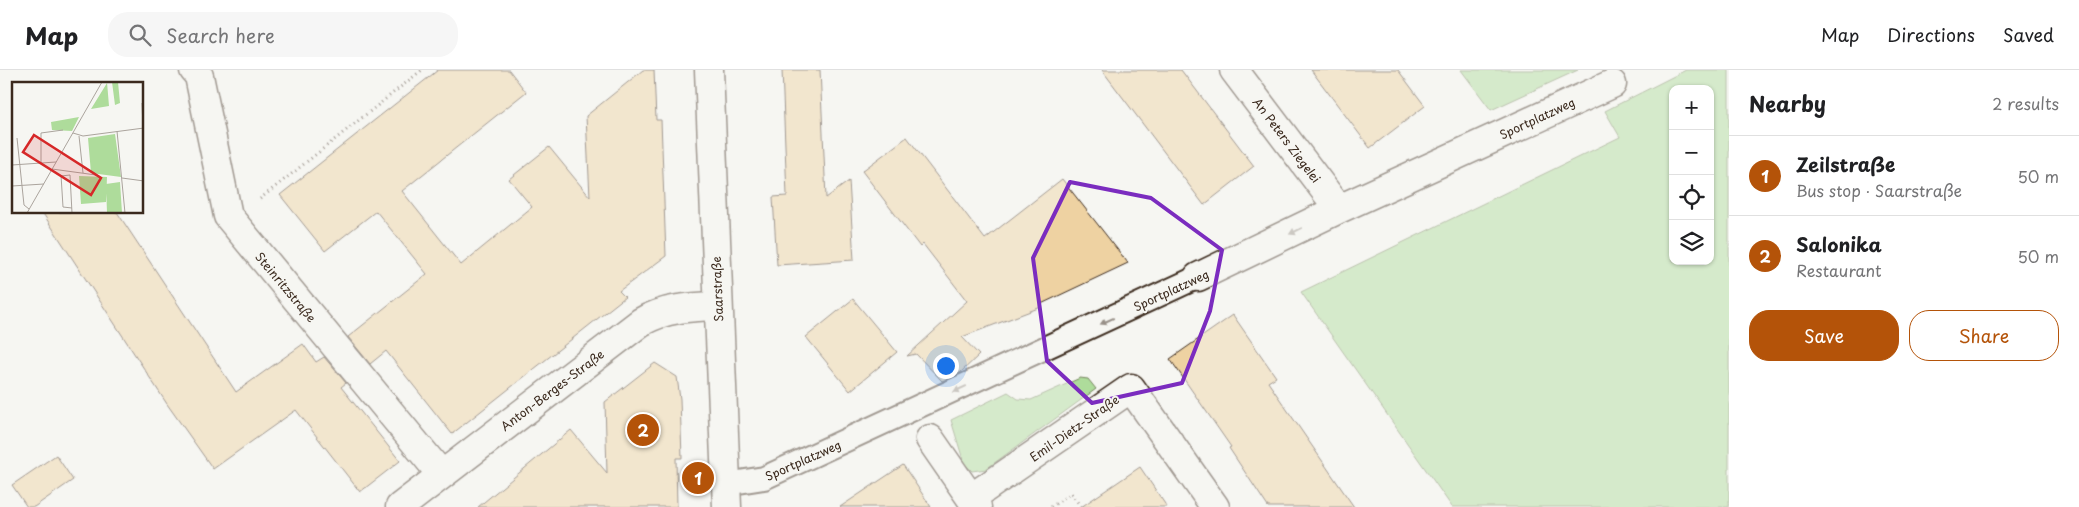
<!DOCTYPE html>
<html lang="en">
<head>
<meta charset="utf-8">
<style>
	body { margin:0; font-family:"Playpen Sans",sans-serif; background:#f6f6f6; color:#202124 }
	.controls { position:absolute; right:15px; top:15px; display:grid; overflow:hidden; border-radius:10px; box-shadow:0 1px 4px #0004 }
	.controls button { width:45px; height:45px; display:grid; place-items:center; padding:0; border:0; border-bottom:1px solid #e0e0e0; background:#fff; color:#202124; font:25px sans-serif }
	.you { position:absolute; left:945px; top:295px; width:18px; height:18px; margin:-12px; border:4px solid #fff; border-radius:50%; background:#1a73e8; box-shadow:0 0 0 8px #1a73e833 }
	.badge { display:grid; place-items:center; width:32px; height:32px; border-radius:50%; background:#b45309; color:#fff; font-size:16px; font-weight:700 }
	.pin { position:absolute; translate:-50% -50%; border:2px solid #fff; box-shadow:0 1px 5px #0006 }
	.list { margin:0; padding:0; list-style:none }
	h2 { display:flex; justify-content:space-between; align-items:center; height:65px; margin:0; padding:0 20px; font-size:21px }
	h2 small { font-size:16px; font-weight:400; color:#757577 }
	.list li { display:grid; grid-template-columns:32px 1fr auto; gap:15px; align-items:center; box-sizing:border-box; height:80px; padding:0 20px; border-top:1px solid #e0e0e0 }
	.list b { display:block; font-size:19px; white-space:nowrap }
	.list p { margin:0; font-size:16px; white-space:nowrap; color:#757577 }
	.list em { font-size:16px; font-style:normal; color:#757577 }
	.actions { display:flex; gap:10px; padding:15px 20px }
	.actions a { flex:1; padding:11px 0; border:1px solid #b45309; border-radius:20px; text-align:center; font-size:18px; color:#b45309 }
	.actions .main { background:#b45309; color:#fff }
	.icon { flex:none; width:28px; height:28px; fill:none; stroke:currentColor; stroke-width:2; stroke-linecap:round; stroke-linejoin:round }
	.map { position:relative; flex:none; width:1729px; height:437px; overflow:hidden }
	header { display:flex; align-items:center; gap:30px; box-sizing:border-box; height:70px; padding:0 25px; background:#fff; border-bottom:1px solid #e0e0e0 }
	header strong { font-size:24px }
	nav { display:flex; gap:28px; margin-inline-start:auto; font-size:18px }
	.search { width:350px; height:45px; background:#f6f6f6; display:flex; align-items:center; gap:12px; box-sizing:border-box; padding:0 18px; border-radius:20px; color:#757577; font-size:19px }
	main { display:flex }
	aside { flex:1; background:#fff }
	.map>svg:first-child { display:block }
</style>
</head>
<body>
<header>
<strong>Map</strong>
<div class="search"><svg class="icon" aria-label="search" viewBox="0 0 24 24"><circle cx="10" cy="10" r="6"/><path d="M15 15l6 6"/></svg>Search here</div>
<nav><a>Map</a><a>Directions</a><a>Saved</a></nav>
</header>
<main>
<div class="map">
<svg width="1729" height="437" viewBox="0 0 1729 437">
	<rect width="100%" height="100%" fill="#f6f6f2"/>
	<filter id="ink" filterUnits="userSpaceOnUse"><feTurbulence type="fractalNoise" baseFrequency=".02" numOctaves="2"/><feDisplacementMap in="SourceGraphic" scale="10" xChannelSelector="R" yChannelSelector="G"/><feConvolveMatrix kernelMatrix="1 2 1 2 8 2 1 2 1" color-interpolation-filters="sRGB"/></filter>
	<g filter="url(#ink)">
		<!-- green -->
		<path fill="#aedc9b" stroke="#74835c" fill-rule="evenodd" d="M1461 0H1578L1491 40Z
			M1686 0H1729V437H1452L1301 222 1620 67 1605 41ZM1673 19H1710V191H1673Z
			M1080 308 1088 309 1096 319 986 399 972 401 964 393 951 350 1008 322 1018 329 1031 330Z"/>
		<!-- building -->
		<path fill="#eed2a2" stroke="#3b2a1e" d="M438 0H509L526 22 402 121 461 195 532 137 509 109 549 77 590 127 586 46 643 0H654L656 50H661L666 186 619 221 625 227 452 364 386 281 370 294 348 267 427 204 376 141 325 181 280 125Z
			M782 0H820L826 128 849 111 854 190 777 195 773 127 787 126Z
			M1102 0H1181L1254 96 1204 135Z
			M1311 0H1398L1425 36 1370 78Z
			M907 67 985 169 1062 109 1128 193 1039 235 1041 237 962 267 979 285 960 303 942 311 916 284 907 286 967 231 923 174 920 177 862 101Z
			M42 142H117L236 322 303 274 316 292 324 287 346 313 341 317 400 391 360 422 296 340 213 399 167 334Z
			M853 229 897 282 850 321 806 267Z
			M1233 245 1276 307 1268 312 1354 437H1268L1229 378 1231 377 1170 289Z
			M655 293 677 307 680 329 682 388H676L677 437H478L571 360 607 403 605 332Z
			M56 385 73 410 34 437H27L12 415Z
			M903 395 931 437H840Z
			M1140 397 1167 437H1081Z"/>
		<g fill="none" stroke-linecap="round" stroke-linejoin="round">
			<defs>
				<path id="service" d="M726 414 764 408 1198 207"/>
				<path id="minor" d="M194 0 199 6 228 146 441 404
					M1234 0 1339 139
					M1198 207 1339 139 1612 14
					M930 369 977 437
					M971 428 1131 318 1215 437
					M400 437 641 252C665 238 690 237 717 236"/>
				<path id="secondary" d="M709 0 727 437"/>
			</defs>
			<!-- service casing -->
			<use href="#service" stroke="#3b2a1e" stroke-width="26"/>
			<!-- minor casing -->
			<use href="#minor" stroke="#3b2a1e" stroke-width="31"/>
			<!-- secondary casing -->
			<use href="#secondary" stroke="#3b2a1e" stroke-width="31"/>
			<!-- path -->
			<path stroke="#3b2a1e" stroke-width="3" stroke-dasharray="1 4" stroke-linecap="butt" d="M260 129 422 0
				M1051 437 1071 423 1081 437"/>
			<!-- service -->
			<use href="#service" stroke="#f6f6f2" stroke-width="22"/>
			<!-- minor -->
			<use href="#minor" stroke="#f6f6f2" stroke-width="28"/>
			<!-- secondary -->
			<use href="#secondary" stroke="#f6f6f2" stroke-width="28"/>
		</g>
		<!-- one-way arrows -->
		<defs><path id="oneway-solid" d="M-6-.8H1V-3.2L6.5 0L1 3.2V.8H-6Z" transform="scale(1.25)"/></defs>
		<g fill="#989088">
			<use href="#oneway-solid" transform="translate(1296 161) rotate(154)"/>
			<use href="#oneway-solid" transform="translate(1107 251) rotate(155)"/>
			<use href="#oneway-solid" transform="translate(960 319) rotate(155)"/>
		</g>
	</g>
	<!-- marked area -->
	<path d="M0 0H1729V437H0ZM1070 112 1151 128 1222 180 1210 241 1182 313 1092 333 1047 291 1033 188Z" fill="#f6f6f2" fill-opacity=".55" fill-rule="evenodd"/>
	<path fill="none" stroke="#7b2cbf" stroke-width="4" stroke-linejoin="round" d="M1070 112 1151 128 1222 180 1210 241 1182 313 1092 333 1047 291 1033 188Z"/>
	<g text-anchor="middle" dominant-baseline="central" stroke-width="4" stroke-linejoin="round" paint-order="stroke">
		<!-- street labels -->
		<g font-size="12" fill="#3b2a1e" stroke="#f6f6f2">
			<text transform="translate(1537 48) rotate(-25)">Sportplatzweg</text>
			<text transform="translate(1287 70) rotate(53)">An Peters Ziegelei</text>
			<text transform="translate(286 217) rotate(50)">Steinritzstraße</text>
			<text transform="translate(717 219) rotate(-92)">Saarstraße</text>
			<text transform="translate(1171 220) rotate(-25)">Sportplatzweg</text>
			<text transform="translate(552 320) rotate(-37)">Anton-Berges-Straße</text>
			<text transform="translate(1074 358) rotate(-35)">Emil-Dietz-Straße</text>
			<text transform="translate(803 390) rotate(-24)">Sportplatzweg</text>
		</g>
	</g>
	<!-- overview -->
	<g transform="translate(12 12)">
		<rect width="131" height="131" fill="#f6f6f2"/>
		<path d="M95 0 97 24 79 27 95 1ZM100 0H106L108 21 103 23ZM67 35 60 49 40 48 39 40ZM103 52 109 95 79 91 76 56ZM67 94 95 95 94 120 69 122ZM108 100 110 131H95L94 102Z" fill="#aedc9b"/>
		<path fill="none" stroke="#aba49d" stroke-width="1" d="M130 21 131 46M105 49 113 131M61 51 71 54 132 46M67 54 71 91M5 56 12 123 17 127M29 80V51L51 48M0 83 44 80M40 87 84 93M49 93 51 125 60 126M49 94 58 93 60 131M110 96 132 99M0 104 32 102M15 131 90 0"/>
		<path fill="#d62828" fill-opacity="0.15" stroke="#d62828" stroke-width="2.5" d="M22 53 89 96 79 113 11 70Z"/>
		<rect width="131" height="131" fill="none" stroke="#3b2a1e" stroke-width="2.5"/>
	</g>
</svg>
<div class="controls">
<button>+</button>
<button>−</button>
<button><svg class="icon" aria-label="locate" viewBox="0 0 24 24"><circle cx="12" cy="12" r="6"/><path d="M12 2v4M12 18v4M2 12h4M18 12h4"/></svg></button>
<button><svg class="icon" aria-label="layers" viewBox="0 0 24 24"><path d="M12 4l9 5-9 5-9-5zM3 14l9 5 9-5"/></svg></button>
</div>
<div class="you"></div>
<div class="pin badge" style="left:698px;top:408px">1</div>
<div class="pin badge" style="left:643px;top:360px">2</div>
</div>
<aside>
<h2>Nearby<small>2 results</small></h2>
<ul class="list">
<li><span class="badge">1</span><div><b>Zeilstraße</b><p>Bus stop · Saarstraße</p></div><em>50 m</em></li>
<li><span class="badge">2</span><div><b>Salonika</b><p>Restaurant</p></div><em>50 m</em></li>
</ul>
<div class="actions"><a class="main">Save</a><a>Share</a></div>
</aside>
</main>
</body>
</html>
